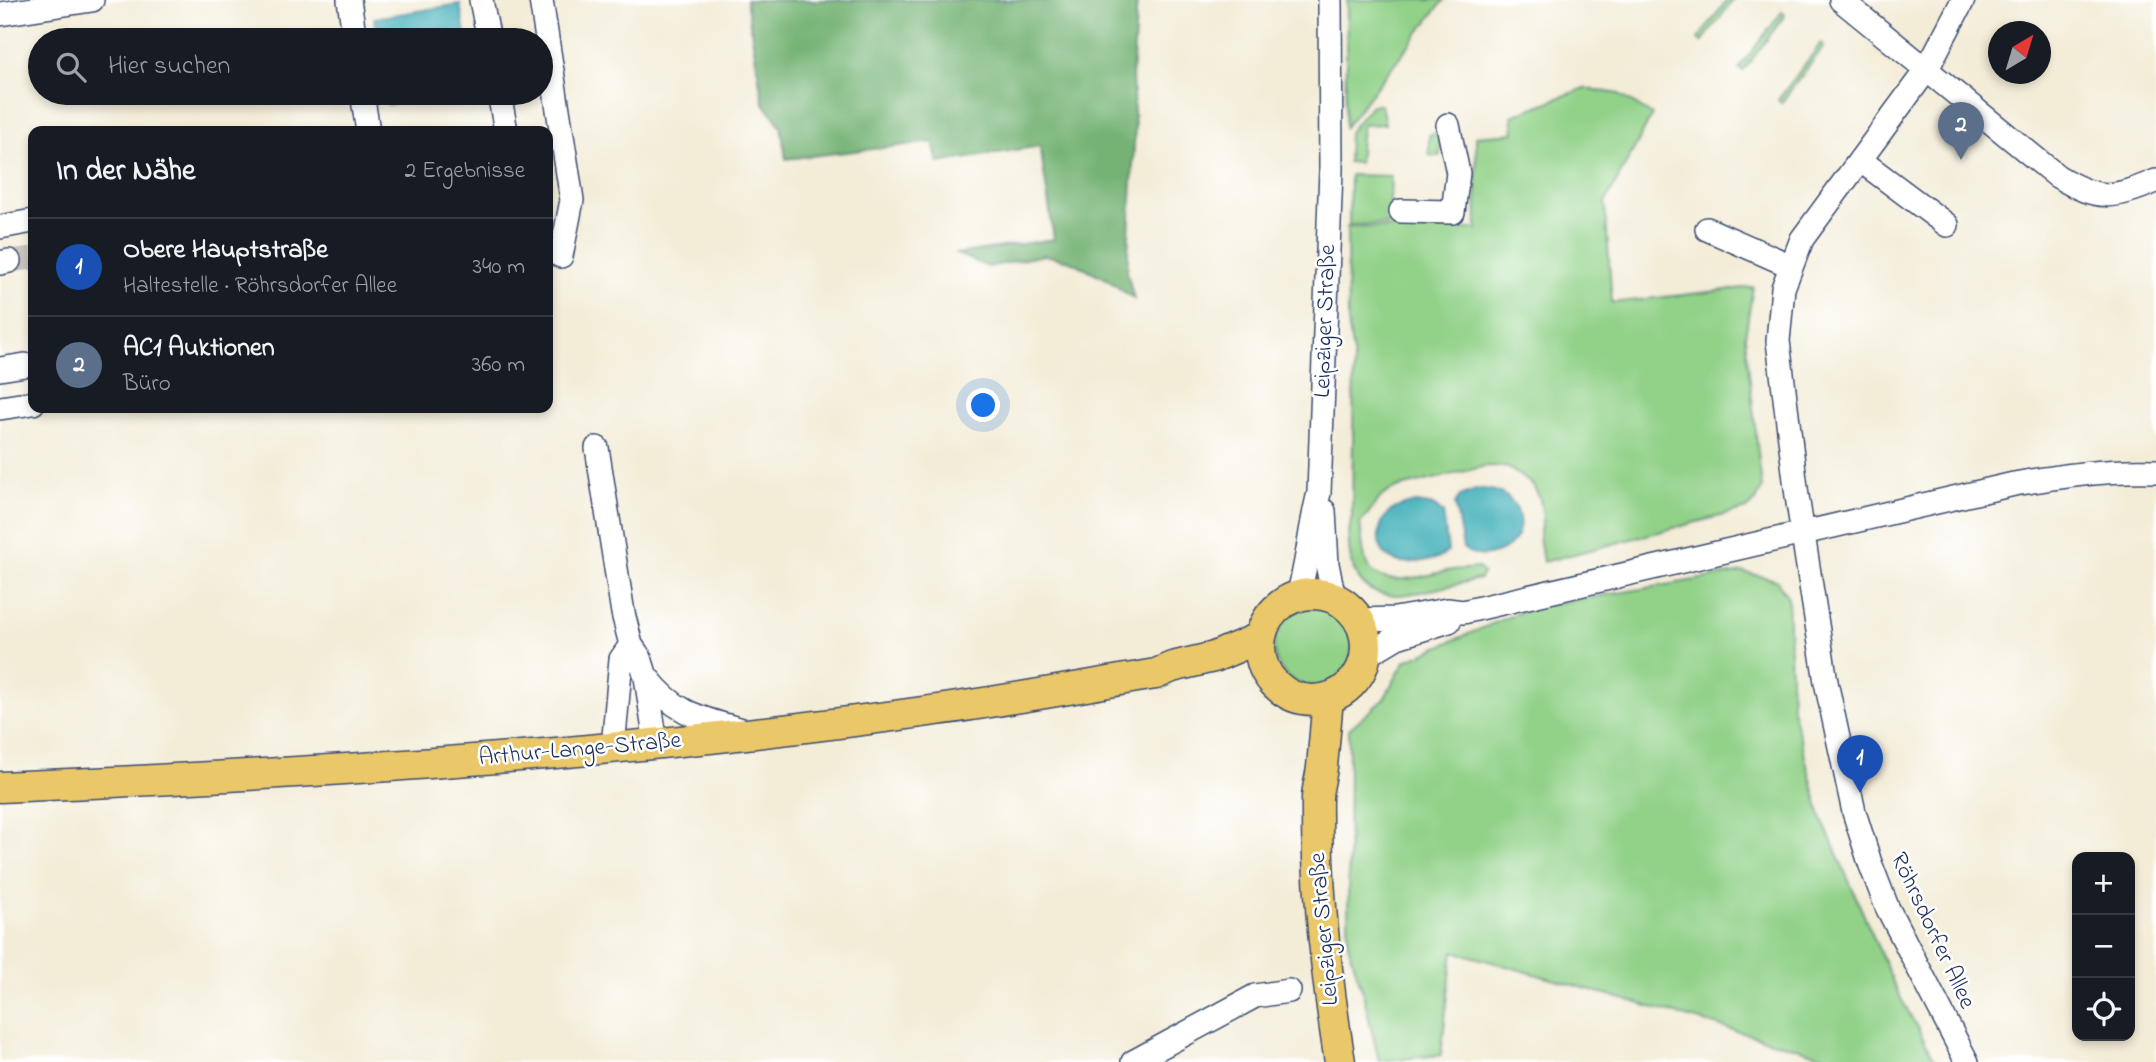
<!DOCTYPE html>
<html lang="de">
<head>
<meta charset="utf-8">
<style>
	body { margin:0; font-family:"Indie Flower",sans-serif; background:#242831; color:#f1f3f6 }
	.controls { position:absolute; right:21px; bottom:21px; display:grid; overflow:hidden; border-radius:14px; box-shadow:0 4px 10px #0003 }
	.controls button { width:63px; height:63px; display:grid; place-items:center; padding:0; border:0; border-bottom:2px solid #363941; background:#171b24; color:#f1f3f6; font:35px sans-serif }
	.compass { position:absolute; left:1988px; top:21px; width:63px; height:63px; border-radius:50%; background:#171b24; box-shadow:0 4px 10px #0003; rotate:38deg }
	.you { position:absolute; left:984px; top:406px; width:24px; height:24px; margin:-18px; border:5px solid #fff; border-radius:50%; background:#1a73e8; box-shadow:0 0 0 10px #1a73e833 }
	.badge { display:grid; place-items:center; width:46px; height:46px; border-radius:50%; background:#8c9099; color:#fff; font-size:23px; font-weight:700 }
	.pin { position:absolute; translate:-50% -58px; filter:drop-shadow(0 2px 4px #0008) }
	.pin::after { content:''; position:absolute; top:37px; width:24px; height:21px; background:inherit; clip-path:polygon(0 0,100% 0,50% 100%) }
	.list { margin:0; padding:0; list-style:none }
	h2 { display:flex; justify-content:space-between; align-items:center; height:91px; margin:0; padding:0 28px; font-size:30px }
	h2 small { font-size:23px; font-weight:400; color:#9ea1a6 }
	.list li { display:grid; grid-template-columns:46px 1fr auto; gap:21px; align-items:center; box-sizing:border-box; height:98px; padding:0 28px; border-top:2px solid #363941 }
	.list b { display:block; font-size:26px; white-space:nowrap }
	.list p { margin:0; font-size:23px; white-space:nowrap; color:#9ea1a6 }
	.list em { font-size:23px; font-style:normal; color:#9ea1a6 }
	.icon { flex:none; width:38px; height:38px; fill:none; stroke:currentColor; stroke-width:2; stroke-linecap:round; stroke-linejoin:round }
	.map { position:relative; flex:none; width:2156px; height:1062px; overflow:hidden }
	.search { position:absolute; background:#171b24; box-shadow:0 4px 10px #0003; left:28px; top:28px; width:525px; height:77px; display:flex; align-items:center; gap:18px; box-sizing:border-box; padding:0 24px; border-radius:38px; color:#9ea1a6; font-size:26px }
	.panel { position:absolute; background:#171b24; box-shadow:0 4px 10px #0003; left:28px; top:126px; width:525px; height:287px; border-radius:14px }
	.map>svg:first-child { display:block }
</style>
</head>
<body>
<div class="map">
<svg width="2156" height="1062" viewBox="0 0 2156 1062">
	<rect width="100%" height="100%" fill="#fff"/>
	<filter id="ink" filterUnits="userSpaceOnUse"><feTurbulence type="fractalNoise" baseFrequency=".0143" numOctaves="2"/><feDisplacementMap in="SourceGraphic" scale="14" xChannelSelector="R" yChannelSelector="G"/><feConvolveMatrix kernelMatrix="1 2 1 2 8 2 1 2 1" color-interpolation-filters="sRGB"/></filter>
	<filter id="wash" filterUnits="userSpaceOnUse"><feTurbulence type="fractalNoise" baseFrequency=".00686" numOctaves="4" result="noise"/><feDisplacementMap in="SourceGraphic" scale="28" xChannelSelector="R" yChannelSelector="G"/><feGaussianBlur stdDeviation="1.57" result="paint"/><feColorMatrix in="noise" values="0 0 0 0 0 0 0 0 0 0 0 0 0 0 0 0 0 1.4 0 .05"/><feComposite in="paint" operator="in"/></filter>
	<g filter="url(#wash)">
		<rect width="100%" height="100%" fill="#f3ecd7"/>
		<!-- green -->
		<path fill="#91d188" stroke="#568073" stroke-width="2" d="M1347 0H1444L1345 127Z
			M1727 0H1733L1702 42 1698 39Z
			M1782 12 1785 15 1743 71 1739 68Z
			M1821 43 1824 46 1781 103 1778 100Z
			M1584 88 1619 94 1652 115 1605 203 1612 303 1753 287 1745 337 1762 488 1756 501 1747 509 1543 562 1539 536 1543 517 1540 499 1533 485 1507 467 1486 466 1393 489 1381 497 1360 524C1362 536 1362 550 1366 562 1378 593 1429 574 1452 570 1461 569 1470 569 1479 568L1483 573 1480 579C1455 584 1410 597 1387 595 1348 591 1345 544 1352 515L1354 361 1348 323 1347 227 1477 229 1476 136 1514 133 1512 116Z
			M1371 105H1381L1385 124 1362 125 1359 163 1348 162 1349 132Z
			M1441 132 1440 156 1429 155V135Z
			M1350 175 1391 176 1389 224 1349 225Z
			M1743 572 1776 580 1788 597 1792 708 1821 817 1897 991 1936 1062H1846L1453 951 1441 1055 1379 1061 1363 993 1348 944 1349 729 1384 699 1405 661 1520 612 1540 606Z
			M1274 647a39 39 0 1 1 78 0a39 39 0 1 1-78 0Z"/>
		<!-- forest -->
		<path fill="#74b374" stroke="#487169" stroke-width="2" d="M746 0H1137L1132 77 1135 128 1127 272 1134 299 1105 278 1070 261 1044 255 988 267 957 254 1054 239 1040 146 938 163 933 142 786 159 781 126 763 102Z"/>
		<!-- water -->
		<path fill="#3daeb7" stroke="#2c6e8a" stroke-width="2" d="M460 4 466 40H377L374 18Z
			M386 93H461L388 105Z
			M1478 489C1529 487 1534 548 1488 555 1478 557 1471 555 1463 548L1455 503 1460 496Z
			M1417 503 1435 506 1443 513 1448 551C1441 559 1433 559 1423 561 1414 562 1405 564 1396 561 1373 553 1375 524 1391 511 1399 505 1408 504 1417 503Z"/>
	</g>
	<g filter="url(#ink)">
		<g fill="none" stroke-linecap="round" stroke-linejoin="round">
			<!-- minor-tunnel -->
			<path stroke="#c8c6bf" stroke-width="23" stroke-dasharray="23 11" stroke-linecap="butt" d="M9 261 33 258"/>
			<defs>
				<path id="minor" d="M349 0 355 40
					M481 0 489 40
					M541 0 572 200 561 256 548 250
					M1841 0 2057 176C2098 201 2112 199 2156 181
					M1963 0 1927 69 1802 239 1783 288 1778 341 1797 496 1826 682 1854 812 1870 863 1887 907 1967 1062
					M0 14 92 0
					M362 93 368 131
					M499 93 506 131
					M1860 160 1947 225
					M1401 211 1453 212 1458 173 1448 125
					M0 227 33 221
					M1707 229 1791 266
					M0 263 9 261
					M0 369 25 365
					M0 408 33 403
					M597 448 623 613 631 645 640 658 646 677 656 744
					M1324 511 1327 564 1334 598
					M1298 596C1308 562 1310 527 1319 493L1331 170 1330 0
					M1359 620 1395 619 1447 610 1463 612 2014 484C2062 476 2107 469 2156 471
					M1365 656 1397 637 1449 621
					M647 677C675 714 700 718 742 730
					M613 748 621 659 631 645
					M1133 1062 1255 996 1289 991"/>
				<path id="major" d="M1260 647a53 53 0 1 1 106 0a53 53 0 1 1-106 0Z
					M1328 698C1326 721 1324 744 1322 767 1321 778 1317 788 1317 799 1316 887 1326 975 1340 1062
					M0 787C313 774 627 754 937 710 1010 700 1083 686 1156 674L1172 667 1214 657 1261 637"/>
			</defs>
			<!-- minor casing -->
			<use href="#minor" stroke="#3b4b70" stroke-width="26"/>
			<!-- major casing -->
			<use href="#major" stroke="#3b4b70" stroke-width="33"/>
			<!-- minor -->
			<use href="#minor" stroke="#fff" stroke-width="23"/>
			<!-- major -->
			<use href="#major" stroke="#eac769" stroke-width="30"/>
		</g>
	</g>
	<g text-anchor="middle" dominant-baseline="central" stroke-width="5" stroke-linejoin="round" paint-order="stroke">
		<!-- street labels -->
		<g font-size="24" fill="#1b2f5e" stroke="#fff">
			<text transform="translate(1326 321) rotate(-88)">Leipziger Straße</text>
			<text transform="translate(580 750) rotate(-5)">Arthur-Lange-Straße</text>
			<text transform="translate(1325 929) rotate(-95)">Leipziger Straße</text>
			<text transform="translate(1932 931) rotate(65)">Röhrsdorfer Allee</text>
		</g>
	</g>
</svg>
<div class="controls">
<button>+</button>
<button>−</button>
<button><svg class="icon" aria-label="locate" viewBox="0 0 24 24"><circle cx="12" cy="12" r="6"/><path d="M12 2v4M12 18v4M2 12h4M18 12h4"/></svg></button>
</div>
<svg class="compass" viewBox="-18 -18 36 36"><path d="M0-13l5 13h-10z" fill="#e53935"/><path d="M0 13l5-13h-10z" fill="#9ea1a6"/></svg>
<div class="you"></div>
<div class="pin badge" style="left:1860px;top:793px;background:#1a4fb4">1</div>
<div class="pin badge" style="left:1961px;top:160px;background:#5c6f8a">2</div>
<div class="search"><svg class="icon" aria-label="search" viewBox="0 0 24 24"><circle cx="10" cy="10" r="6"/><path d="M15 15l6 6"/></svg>Hier suchen</div>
<section class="panel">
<h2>In der Nähe<small>2 Ergebnisse</small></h2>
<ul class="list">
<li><span class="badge" style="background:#1a4fb4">1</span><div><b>Obere Hauptstraße</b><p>Haltestelle · Röhrsdorfer Allee</p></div><em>340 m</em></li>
<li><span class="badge" style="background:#5c6f8a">2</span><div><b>AC1 Auktionen</b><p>Büro</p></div><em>360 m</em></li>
</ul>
</section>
</div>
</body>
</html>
